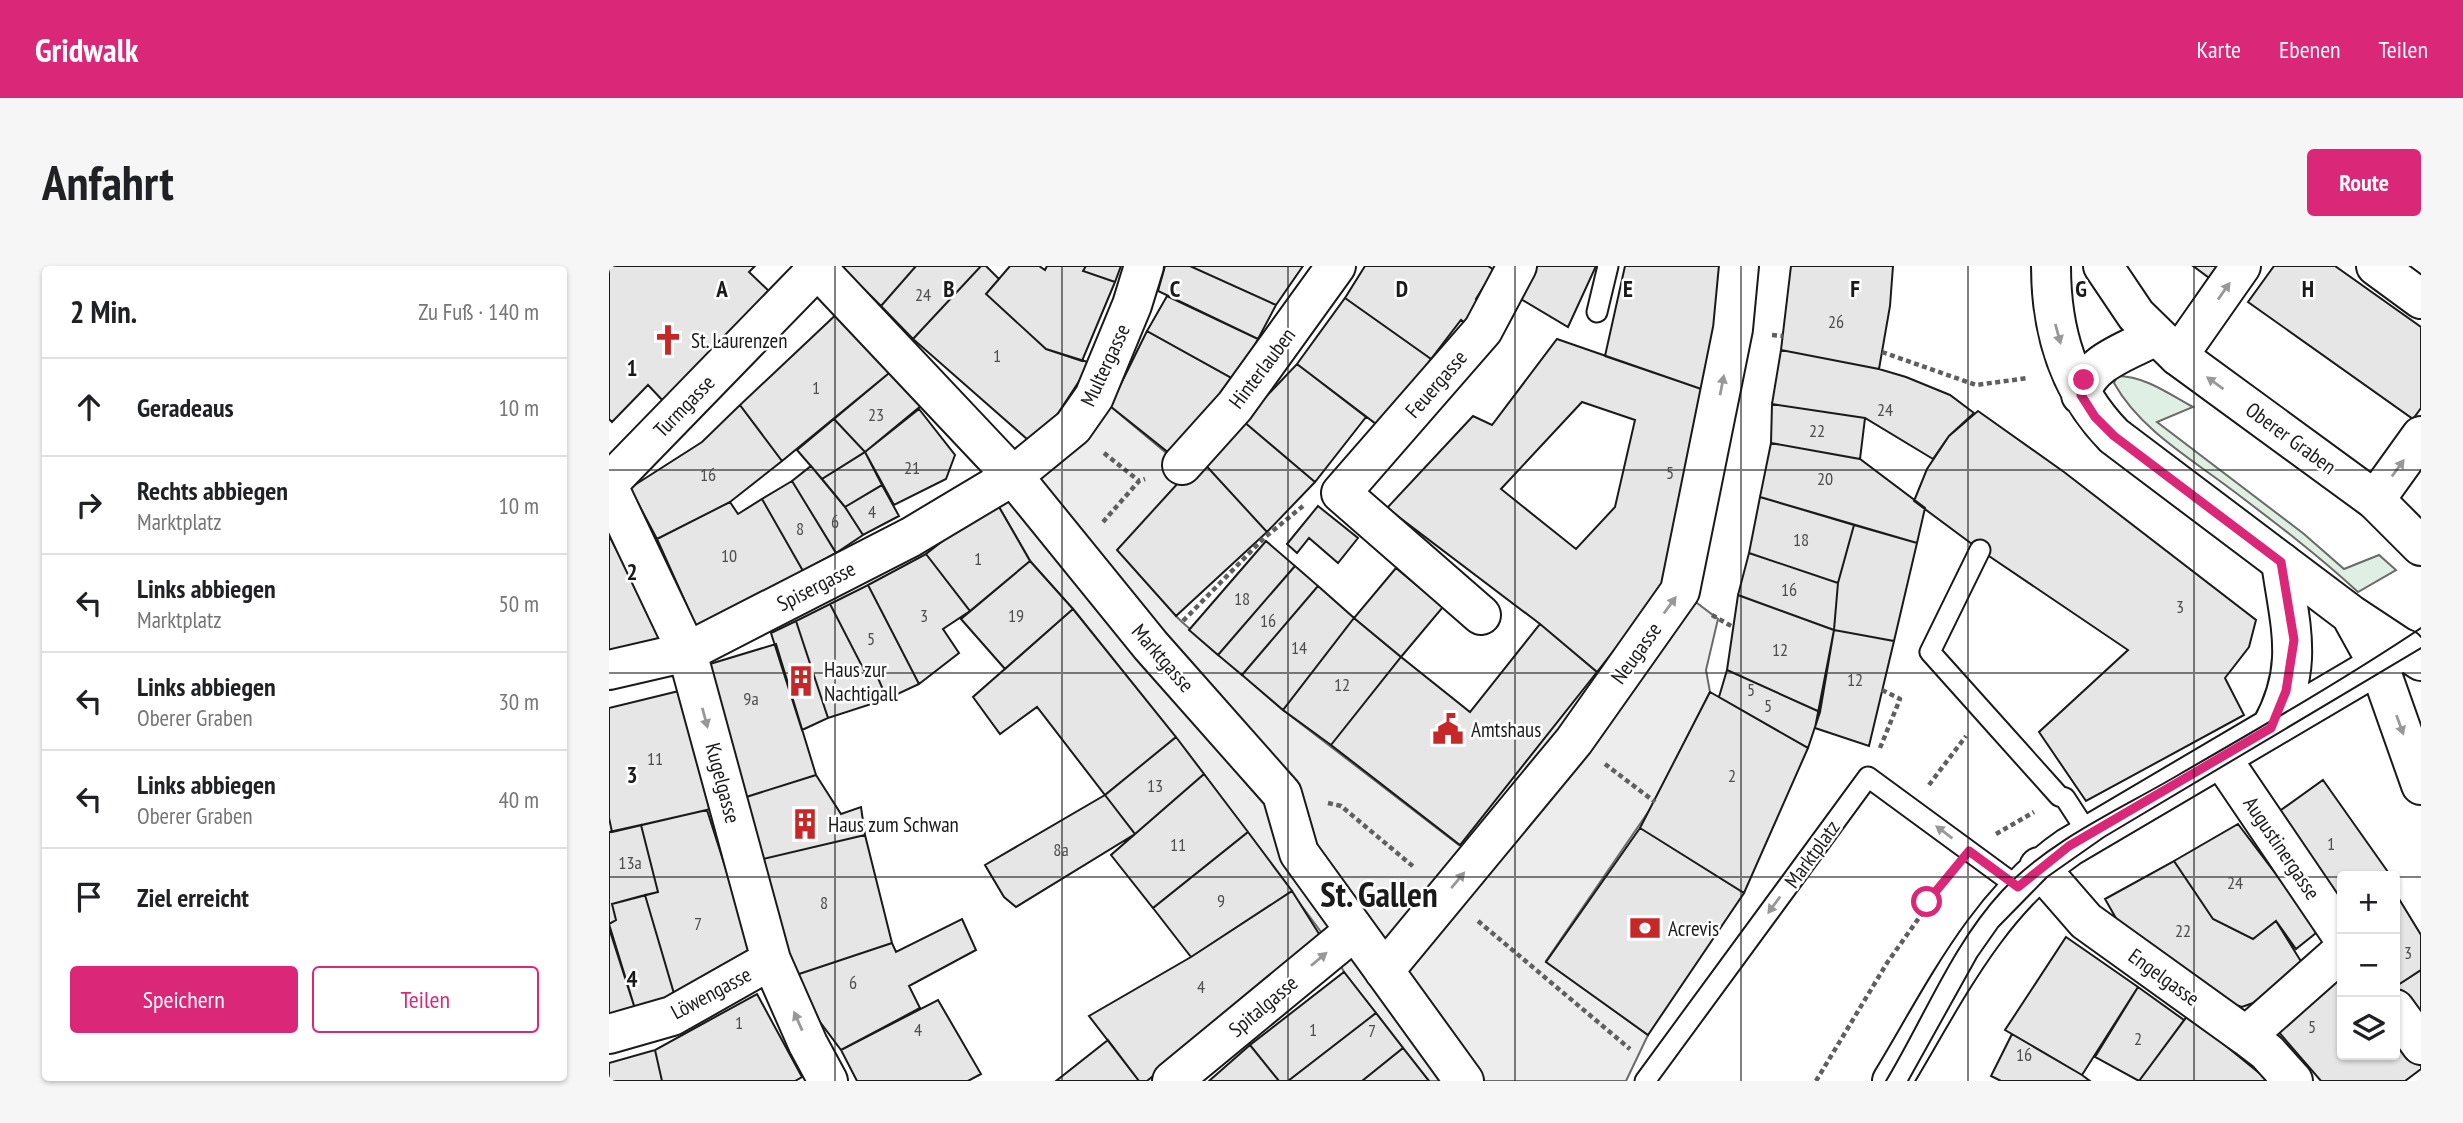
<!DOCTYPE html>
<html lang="de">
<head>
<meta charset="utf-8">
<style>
	body { margin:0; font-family:"PT Sans Narrow",sans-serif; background:#f6f6f6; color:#202124 }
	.controls { position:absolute; right:21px; bottom:21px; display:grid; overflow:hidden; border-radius:7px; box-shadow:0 2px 5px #0004 }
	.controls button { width:63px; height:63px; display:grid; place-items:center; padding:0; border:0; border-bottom:2px solid #e0e0e0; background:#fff; color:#202124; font:35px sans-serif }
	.stop { position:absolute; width:21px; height:21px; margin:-16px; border:5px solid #db2777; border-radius:50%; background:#fff }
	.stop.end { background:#db2777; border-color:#fff; box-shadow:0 2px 7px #0008 }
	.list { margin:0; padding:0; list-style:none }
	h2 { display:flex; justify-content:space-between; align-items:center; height:91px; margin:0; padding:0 28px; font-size:30px }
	h2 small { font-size:23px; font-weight:400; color:#757577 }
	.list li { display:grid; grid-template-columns:46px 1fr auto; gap:21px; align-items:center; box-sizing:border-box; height:98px; padding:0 28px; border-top:2px solid #e0e0e0 }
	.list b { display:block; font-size:26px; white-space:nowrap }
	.list p { margin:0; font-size:23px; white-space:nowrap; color:#757577 }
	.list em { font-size:23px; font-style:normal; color:#757577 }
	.actions { display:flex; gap:14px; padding:21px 28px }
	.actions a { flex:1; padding:16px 0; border:2px solid #db2777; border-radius:7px; text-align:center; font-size:24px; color:#db2777 }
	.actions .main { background:#db2777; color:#fff }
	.icon { flex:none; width:38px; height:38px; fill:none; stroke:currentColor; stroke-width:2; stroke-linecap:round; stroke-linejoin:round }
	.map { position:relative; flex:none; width:1812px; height:815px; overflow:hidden; border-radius:7px }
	header { display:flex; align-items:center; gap:42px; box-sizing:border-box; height:98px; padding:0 35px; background:#db2777; color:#fff }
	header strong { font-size:33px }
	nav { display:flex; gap:38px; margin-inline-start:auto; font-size:24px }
	.intro { display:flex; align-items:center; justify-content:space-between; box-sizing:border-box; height:168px; padding:0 42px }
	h1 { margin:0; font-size:49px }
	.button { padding:18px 32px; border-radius:7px; background:#db2777; color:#fff; font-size:24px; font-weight:700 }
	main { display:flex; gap:42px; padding:0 42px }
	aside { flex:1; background:#fff; border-radius:7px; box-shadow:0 2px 5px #0004 }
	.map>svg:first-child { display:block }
</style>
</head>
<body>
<header>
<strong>Gridwalk</strong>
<nav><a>Karte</a><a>Ebenen</a><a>Teilen</a></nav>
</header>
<div class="intro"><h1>Anfahrt</h1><a class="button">Route</a></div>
<main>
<aside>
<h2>2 Min.<small>Zu Fuß · 140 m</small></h2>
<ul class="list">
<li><svg class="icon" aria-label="ahead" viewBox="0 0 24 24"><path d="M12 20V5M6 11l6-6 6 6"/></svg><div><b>Geradeaus</b></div><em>10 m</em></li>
<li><svg class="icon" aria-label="right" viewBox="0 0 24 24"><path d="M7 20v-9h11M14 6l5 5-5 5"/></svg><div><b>Rechts abbiegen</b><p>Marktplatz</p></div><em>10 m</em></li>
<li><svg class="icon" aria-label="left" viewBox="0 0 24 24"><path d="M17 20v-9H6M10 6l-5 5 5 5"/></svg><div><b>Links abbiegen</b><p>Marktplatz</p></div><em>50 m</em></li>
<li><svg class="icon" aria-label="left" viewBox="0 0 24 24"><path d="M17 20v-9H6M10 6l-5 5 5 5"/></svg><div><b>Links abbiegen</b><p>Oberer Graben</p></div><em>30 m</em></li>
<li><svg class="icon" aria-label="left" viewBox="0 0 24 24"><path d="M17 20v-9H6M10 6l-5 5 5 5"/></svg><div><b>Links abbiegen</b><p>Oberer Graben</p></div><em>40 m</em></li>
<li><svg class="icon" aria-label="arrive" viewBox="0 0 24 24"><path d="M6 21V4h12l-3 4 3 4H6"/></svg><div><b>Ziel erreicht</b></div></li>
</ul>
<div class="actions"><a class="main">Speichern</a><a>Teilen</a></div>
</aside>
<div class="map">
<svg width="1812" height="815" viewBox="0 0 1812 815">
	<rect width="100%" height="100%" fill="#fff"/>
	<!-- green -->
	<path fill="#e0efe3" stroke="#6a6a6a" stroke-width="2" d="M1508 110C1536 110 1560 128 1584 141L1548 156 1695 268 1735 303 1770 289 1787 304 1749 326C1708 288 1664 255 1619 221 1579 191 1530 162 1505 117Z"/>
	<!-- parking -->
	<path fill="#ededed" stroke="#6a6a6a" stroke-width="2" d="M467 120 501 140 580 206 567 350 573 356 674 444 850 579 1059 315 1109 353 1097 404 1101 426 1046 536 937 695 1039 769 1017 815H820L735 706 715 670 595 508 464 343 422 296 386 234 427 181Z"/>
	<!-- building -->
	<path fill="#e6e6e6" stroke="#1a1a1a" stroke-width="2" fill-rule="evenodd" d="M0 0H146L140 6 163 28 56 137 39 119 3 156 0 153Z
		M232 0H307L272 40Z
		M307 0H372L304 73 272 40Z
		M372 0H377L390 13 377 28 437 83 482 97 427 181 304 73Z
		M401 0H430L436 4 438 0H477L474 5 506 16 473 95 437 83 377 28Z
		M477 0H512L506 16 474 5Z
		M556 0H581L667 39 649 73 549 25Z
		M581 0H694L667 39Z
		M756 0H879L885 4 867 33 881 41 867 65 852 54 822 93 736 32Z
		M916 0H987L959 61 900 26Z
		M1016 0H1120L1095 124 996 90Z
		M1182 0H1284L1281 40 1270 103 1172 84Z
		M1584 0H1613L1603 14Z
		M1665 0H1726L1812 61V142L1804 153 1639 36Z
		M558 30 649 73 628 115 538 65Z
		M736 32 822 93 771 161 688 98Z
		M233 43 285 103 173 195 131 139Z
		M538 65 628 115 565 191 501 140Z
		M948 73 1095 124 1059 315 988 406 931 358 778 242 864 150 883 159ZM973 136 1026 154 1006 241 967 283 892 223Z
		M1172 84 1270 103 1297 111 1341 129 1365 147 1340 170 1324 193 1256 152 1163 138Z
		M688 98 757 151 706 216 634 155Z
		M285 103 313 139 256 186 225 153Z
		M1163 138 1256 152 1251 193 1162 177Z
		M131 139 173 195 121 236 48 273 21 222 93 176Z
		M310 143 346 189 337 213 285 239 256 186Z
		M1369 145 1455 206 1647 354 1640 381 1616 412 1635 449 1477 535 1430 466 1519 384 1371 284 1305 235 1318 203 1340 170Z
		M225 153 256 186 213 213 188 184Z
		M634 155 706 216 658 266 591 193Z
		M1162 177 1251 193 1316 242 1308 277 1151 231Z
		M256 186 273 219 236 241 213 213Z
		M591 193 658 266 567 350 508 284Z
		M202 200 236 241 254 269 227 287 183 215Z
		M183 215 227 287 194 305 153 233Z
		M273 219 290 250 254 269 236 241Z
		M1151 231 1245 259 1229 317 1140 287Z
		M153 233 194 305 88 362 48 273 121 236 129 248Z
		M386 234 421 295 361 345 317 288Z
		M709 240 749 272 729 297 700 272 688 287 678 278Z
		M1245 259 1308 277 1285 375 1225 364 1229 317Z
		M0 269 51 369 48 377 0 389Z
		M657 275 686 300 609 389 580 364Z
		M1140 287 1229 317 1225 364 1129 329Z
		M317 288 361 345 334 363 350 387 310 418 259 319Z
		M421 295 464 343 396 403 352 353Z
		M686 300 709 320 633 409 609 389Z
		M787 302 834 341 792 391 745 352Z
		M259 319 310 418 278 433 266 405 256 406 221 338Z
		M709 320 745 352 674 444 633 409Z
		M1129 329 1225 364 1211 446 1118 404Z
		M221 338 256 406 266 405 278 433 219 452 187 355Z
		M464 343 567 471 496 529 428 441 391 468 364 431Z
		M745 352 792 391 722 479 674 444Z
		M187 355 219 452 193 464 162 367Z
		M931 358 988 406 851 579 722 479 792 391 861 446Z
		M1225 364 1285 375 1260 480 1206 462Z
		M167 378 207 509 131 533 91 401Z
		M1118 404 1211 446 1199 482 1110 431Z
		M74 424 106 542 3 566 0 552V442Z
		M1101 426 1199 482 1135 627 1031 562Z
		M567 471 595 508 526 568 496 529Z
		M595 508 639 566 544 642 502 589Z
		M207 509 232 548 252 541 256 569 146 595 131 533Z
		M1714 514 1779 606 1774 610H1733V644L1665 549Z
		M496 529 526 568 407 641 395 631 376 599Z
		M98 544 143 685 66 731 36 629 49 626 32 559Z
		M1629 558 1688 636 1707 667 1687 683 1667 655 1644 673 1604 653 1565 595Z
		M32 559 49 626 3 638 7 654 0 658V566Z
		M1031 562 1135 627 1039 769 937 696Z
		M639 566 683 625 582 691 544 642Z
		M256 569 283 677 178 712 146 595Z
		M1565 595 1604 653 1644 673 1667 655 1693 697 1644 737 1633 741 1621 737 1508 654 1496 633Z
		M683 625 712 671 538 815H530L480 750 582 691Z
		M1787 628 1812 669V704L1786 721Z
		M36 629 66 731 27 746 0 658 7 654 3 638Z
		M353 653 367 684 300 720 311 742 232 784 178 712 283 677 287 686Z
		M0 662 27 746 0 754Z
		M1457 671 1529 721 1473 809 1396 764Z
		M1733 702V789H1786V756L1812 792V803L1796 815H1712L1668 764Z
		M1812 704V759L1786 721Z
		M735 706 767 747 679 815H670L641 779Z
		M1529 721 1575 754 1530 815 1486 791Z
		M148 728 193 811 186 815H53L46 784Z
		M329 734 372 808 359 815H248L232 784Z
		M767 747 794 782 753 815H679Z
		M1579 749 1660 815H1530Z
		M1403 768 1473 809 1481 815H1392L1382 810Z
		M499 774 530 815H447Z
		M641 779 670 815H600Z
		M794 782 820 815H753Z
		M46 784 53 815H0V797Z"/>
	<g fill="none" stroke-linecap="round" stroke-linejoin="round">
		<defs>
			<path id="lane" d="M988 46 999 0
				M1371 284 1321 386 1450 530 1456 532 1480 569
				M1036 815 1259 511 1409 621"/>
			<path id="street" d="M206 0 404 210 542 380 673 528 690 587 855 815
				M1767 0 1812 33
				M1569 90 1632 0
				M573 199 626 140 727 0
				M0 217 211 0
				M0 222 78 386 162 694 199 778 219 815
				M1766 234 1812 170
				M872 349 732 227 874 64 908 0
				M0 404 78 386 302 271 404 210 464 161 485 131 523 39 535 0
				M1662 462C1696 401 1681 360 1672 296
				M1613 493 1733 670
				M1430 601 1477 655 1637 770 1658 786 1684 815
				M775 705 965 475 1071 325 1124 63 1130 0
				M1786 743 1812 779
				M0 768 63 750 162 694
				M1637 770 1733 685
				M563 815 745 665
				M1283 815C1334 731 1377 638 1460 581L1796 383"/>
			<path id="secondary" d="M1442 0C1442 65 1459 123 1505 170L1741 348 1812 395
				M1494 0 1527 49 1569 90 1766 234 1812 280
				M1472 129C1479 96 1519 85 1547 70
				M1744 353 1770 400 1812 519"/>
		</defs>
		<!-- lane casing -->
		<use href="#lane" stroke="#1a1a1a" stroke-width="23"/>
		<!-- street casing -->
		<use href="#street" stroke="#1a1a1a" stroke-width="42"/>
		<!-- secondary casing -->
		<use href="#secondary" stroke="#1a1a1a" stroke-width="42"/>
		<!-- path -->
		<path stroke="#5f5f5f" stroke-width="4.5" stroke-dasharray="5 3.5" stroke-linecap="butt" d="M1163 69 1174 70
			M1273 86 1367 119 1419 112
			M495 187 530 215
			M494 256 530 215 536 213
			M1103 349 1124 361
			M574 355 655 272 694 240
			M1271 482 1291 433 1273 424
			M996 498 1046 536
			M1320 519 1357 470
			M719 537 732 540 806 602
			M1387 568 1425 546
			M869 655 1021 783
			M1207 815 1278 697 1341 608"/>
		<!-- lane -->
		<use href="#lane" stroke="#fff" stroke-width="19"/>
		<!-- street -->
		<use href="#street" stroke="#fff" stroke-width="38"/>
		<!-- secondary -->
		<use href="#secondary" stroke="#fff" stroke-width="38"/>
		<!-- tram -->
		<path stroke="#1a1a1a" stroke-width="2" d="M1277 815C1315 752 1343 679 1393 625 1442 573 1510 544 1571 508 1652 461 1734 414 1812 362
			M1299 815 1368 691 1389 661 1438 611 1495 571 1812 382"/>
	</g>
	<!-- one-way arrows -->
	<defs><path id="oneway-solid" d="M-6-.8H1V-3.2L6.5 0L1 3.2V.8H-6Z" transform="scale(1.75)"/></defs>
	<g fill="#989898">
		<use href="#oneway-solid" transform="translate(1615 25) rotate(-55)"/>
		<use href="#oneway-solid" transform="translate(1449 68) rotate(75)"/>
		<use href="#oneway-solid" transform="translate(1606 117) rotate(-144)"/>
		<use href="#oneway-solid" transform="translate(1113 119) rotate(-79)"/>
		<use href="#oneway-solid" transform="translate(1789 202) rotate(-54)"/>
		<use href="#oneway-solid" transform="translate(1061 339) rotate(-54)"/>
		<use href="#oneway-solid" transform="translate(96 452) rotate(75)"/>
		<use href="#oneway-solid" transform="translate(1791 459) rotate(70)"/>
		<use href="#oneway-solid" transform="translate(1335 566) rotate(-143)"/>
		<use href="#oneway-solid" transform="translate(849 614) rotate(-50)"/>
		<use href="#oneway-solid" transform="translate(1165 639) rotate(126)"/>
		<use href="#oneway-solid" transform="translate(710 693) rotate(-40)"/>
		<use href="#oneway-solid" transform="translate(189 755) rotate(-114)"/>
	</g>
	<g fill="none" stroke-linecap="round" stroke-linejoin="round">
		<!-- route -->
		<path stroke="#db2777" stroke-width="9" d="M1318 636 1360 585 1409 621 1460 580 1662 462 1677 425 1685 374 1672 296 1505 170 1486 151 1472 129 1475 114"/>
	</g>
	<!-- grid -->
	<path fill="none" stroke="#1a1a1a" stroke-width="2" stroke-opacity="0.55" d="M226 0V815M453 0V815M679 0V815M906 0V815M1132 0V815M1359 0V815M1585 0V815M0 204H1812M0 407H1812M0 611H1733M1786 611H1812"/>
	<!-- icons -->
	<defs>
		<symbol id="church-bare" viewBox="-9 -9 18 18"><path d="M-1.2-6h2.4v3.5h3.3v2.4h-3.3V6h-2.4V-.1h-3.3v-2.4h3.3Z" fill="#c62828" stroke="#fff" stroke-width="2.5" paint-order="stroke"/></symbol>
		<symbol id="building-bare" viewBox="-9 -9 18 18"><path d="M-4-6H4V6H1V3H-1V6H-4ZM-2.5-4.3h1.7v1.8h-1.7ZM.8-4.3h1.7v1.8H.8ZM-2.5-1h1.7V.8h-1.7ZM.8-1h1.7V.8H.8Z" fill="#c62828" stroke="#fff" stroke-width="2.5" paint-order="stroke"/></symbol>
		<symbol id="civic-bare" viewBox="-9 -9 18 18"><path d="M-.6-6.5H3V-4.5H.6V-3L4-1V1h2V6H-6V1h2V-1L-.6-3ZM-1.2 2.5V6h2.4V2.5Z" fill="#c62828" stroke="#fff" stroke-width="2.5" paint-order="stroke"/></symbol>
		<symbol id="bank-bare" viewBox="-9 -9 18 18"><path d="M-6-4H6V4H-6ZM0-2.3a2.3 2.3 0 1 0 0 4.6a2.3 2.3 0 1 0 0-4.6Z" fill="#c62828" stroke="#fff" stroke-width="2.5" paint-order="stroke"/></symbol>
	</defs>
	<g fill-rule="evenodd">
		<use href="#church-bare" x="37" y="52" width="44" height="44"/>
		<use href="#building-bare" x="170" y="393" width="44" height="44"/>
		<use href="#civic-bare" x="817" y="441" width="44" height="44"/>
		<use href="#building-bare" x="174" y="536" width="44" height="44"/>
		<use href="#bank-bare" x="1014" y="640" width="44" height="44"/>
	</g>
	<g text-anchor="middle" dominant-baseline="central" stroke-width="5" stroke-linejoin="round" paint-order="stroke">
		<!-- number labels -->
		<g font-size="18" fill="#4d4d4d">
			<text x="314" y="28">24</text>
			<text x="1227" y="55">26</text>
			<text x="388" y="89">1</text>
			<text x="207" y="121">1</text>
			<text x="1276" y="143">24</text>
			<text x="267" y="148">23</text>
			<text x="1208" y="164">22</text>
			<text x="303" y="201">21</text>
			<text x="1061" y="206">5</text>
			<text x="99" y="208">16</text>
			<text x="1216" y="212">20</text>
			<text x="263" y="245">4</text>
			<text x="226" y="255">6</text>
			<text x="191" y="262">8</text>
			<text x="1192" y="273">18</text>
			<text x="120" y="289">10</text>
			<text x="369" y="292">1</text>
			<text x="1180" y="323">16</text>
			<text x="633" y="332">18</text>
			<text x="1571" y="340">3</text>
			<text x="315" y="349">3</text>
			<text x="407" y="349">19</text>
			<text x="659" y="354">16</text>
			<text x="262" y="372">5</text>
			<text x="690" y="381">14</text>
			<text x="1171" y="383">12</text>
			<text x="1246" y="413">12</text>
			<text x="733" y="418">12</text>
			<text x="1142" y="423">5</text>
			<text x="142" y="432">9a</text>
			<text x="1159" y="439">5</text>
			<text x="46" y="492">11</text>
			<text x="1123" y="509">2</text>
			<text x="546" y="519">13</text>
			<text x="1722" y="577">1</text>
			<text x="569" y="578">11</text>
			<text x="452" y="583">8a</text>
			<text x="21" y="596">13a</text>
			<text x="1626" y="616">24</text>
			<text x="612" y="634">9</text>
			<text x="215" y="636">8</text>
			<text x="89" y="657">7</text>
			<text x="1574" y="664">22</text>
			<text x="1799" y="686">3</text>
			<text x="244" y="716">6</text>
			<text x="592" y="720">4</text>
			<text x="130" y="756">1</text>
			<text x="1703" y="760">5</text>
			<text x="309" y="763">4</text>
			<text x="704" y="763">1</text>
			<text x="763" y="764">7</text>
			<text x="1529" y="772">2</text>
			<text x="1415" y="788">16</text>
		</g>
		<!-- poi labels -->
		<g font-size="21" fill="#1a1a1a" stroke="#fff" text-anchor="start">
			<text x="82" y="74">St. Laurenzen</text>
			<text x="215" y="403">Haus zur<tspan x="215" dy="24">Nachtigall</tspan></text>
			<text x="862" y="463">Amtshaus</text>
			<text x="219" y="558">Haus zum Schwan</text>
			<text x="1059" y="662">Acrevis</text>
		</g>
		<!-- street labels -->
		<g font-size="21" fill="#1a1a1a" stroke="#fff">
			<text transform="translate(496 99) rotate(-65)">Multergasse</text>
			<text transform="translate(653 102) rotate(-53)">Hinterlauben</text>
			<text transform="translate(827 118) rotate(-49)">Feuergasse</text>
			<text transform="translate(75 140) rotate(-46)">Turmgasse</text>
			<text transform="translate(1682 172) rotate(36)">Oberer Graben</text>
			<text transform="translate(207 320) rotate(-27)">Spisergasse</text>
			<text transform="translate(1027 387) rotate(-54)">Neugasse</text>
			<text transform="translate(554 392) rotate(49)">Marktgasse</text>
			<text transform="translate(114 517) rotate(75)">Kugelgasse</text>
			<text transform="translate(1673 582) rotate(56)">Augustinergasse</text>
			<text transform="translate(1203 588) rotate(-54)">Marktplatz</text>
			<text transform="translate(1555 711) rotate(36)">Engelgasse</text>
			<text transform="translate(102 727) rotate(-28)">Löwengasse</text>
			<text transform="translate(654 740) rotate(-40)">Spitalgasse</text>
		</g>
		<!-- town labels -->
		<g font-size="35" font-weight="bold" fill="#1a1a1a" stroke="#fff">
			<text x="770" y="628">St. Gallen</text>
		</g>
	</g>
	<g font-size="23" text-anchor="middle" font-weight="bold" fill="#1a1a1a" stroke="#fff" stroke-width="5" stroke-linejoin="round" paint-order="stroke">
		<text x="113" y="31">A</text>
		<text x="340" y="31">B</text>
		<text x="566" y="31">C</text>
		<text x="793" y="31">D</text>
		<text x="1019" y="31">E</text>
		<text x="1246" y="31">F</text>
		<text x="1472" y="31">G</text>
		<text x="1699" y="31">H</text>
		<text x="23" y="110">1</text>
		<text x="23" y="314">2</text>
		<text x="23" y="517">3</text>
		<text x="23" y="721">4</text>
	</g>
</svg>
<div class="controls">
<button>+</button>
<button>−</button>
<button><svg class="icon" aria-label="layers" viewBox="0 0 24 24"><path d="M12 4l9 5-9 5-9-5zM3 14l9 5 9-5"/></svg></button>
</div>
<div class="stop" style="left:1318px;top:636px"></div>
<div class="stop end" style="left:1475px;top:114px"></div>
</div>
</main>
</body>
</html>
